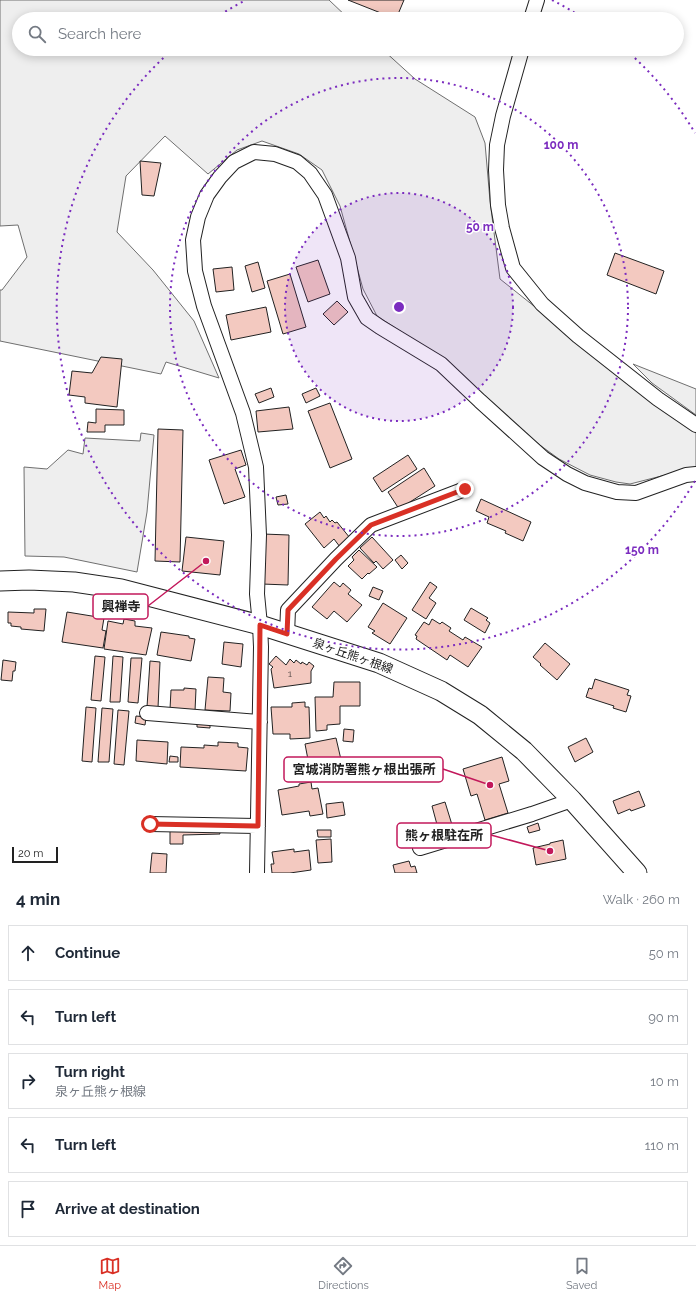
<!DOCTYPE html>
<html lang="en">
<head>
<meta charset="utf-8">
<style>
	body { margin:0; font-family:Raleway,"Noto Sans JP",sans-serif; background:#f2f2f3; color:#1f2937 }
	.scale { position:absolute; left:12px; bottom:10px; width:46px; box-sizing:border-box; padding-left:4px; border:2px solid #222; border-top:0; font-size:11px; line-height:14px; white-space:nowrap; color:#222; -webkit-text-stroke:3px #fff; paint-order:stroke }
	.stop { position:absolute; width:12px; height:12px; margin:-9px; border:3px solid #d93025; border-radius:50%; background:#fff }
	.stop.end { background:#d93025; border-color:#fff; box-shadow:0 1px 4px #0008 }
	.list { margin:0; padding:0; list-style:none }
	h2 { display:flex; justify-content:space-between; align-items:center; height:52px; margin:0; padding:0 16px; font-size:17px }
	h2 small { font-size:13px; font-weight:400; color:#747a83 }
	.list li { display:grid; grid-template-columns:26px 1fr auto; gap:12px; align-items:center; box-sizing:border-box; height:56px; margin:0 8px 8px; padding:0 8px; border:1px solid #e0e1e3; border-radius:0px }
	.list b { display:block; font-size:15px; white-space:nowrap }
	.list p { margin:0; font-size:13px; white-space:nowrap; color:#747a83 }
	.list em { font-size:13px; font-style:normal; color:#747a83 }
	.icon { flex:none; width:22px; height:22px; fill:none; stroke:currentColor; stroke-width:2; stroke-linecap:round; stroke-linejoin:round }
	.map { position:relative; flex:none; width:696px; height:873px; overflow:hidden }
	.search { position:absolute; background:#fff; box-shadow:0 2px 10px #0003; left:12px; right:12px; top:12px; height:44px; display:flex; align-items:center; gap:10px; box-sizing:border-box; padding:0 14px; border-radius:22px; color:#747a83; font-size:15px }
	.sheet { height:372px; background:#fff }
	nav { display:flex; justify-content:space-around; align-items:center; box-sizing:border-box; height:56px; border-top:1px solid #e0e1e3; background:#fff; font-size:11px; color:#747a83 }
	nav a { display:grid; justify-items:center; gap:2px }
	nav .on { color:#d93025 }
	.map>svg:first-child { display:block }
</style>
</head>
<body>
<div class="map">
<svg width="696" height="873" viewBox="0 0 696 873">
	<rect width="100%" height="100%" fill="#fff"/>
	<!-- green -->
	<path fill="#eee" stroke="#6f6f6f" d="M0 0H329L349 19H19V49H382L415 79 475 117 485 143 490 201 500 279 633 385 696 433V470H685L630 484 616 482 590 475 559 459 522 432 434 353 377 316 363 289 340 206 322 170 299 154 262 141 237 150 208 174 165 136 126 176 117 232 153 270 194 321 219 378 166 362 161 374 0 341V290H2L27 257 18 225 0 226Z
		M633 364 696 389V415L652 383Z
		M141 433 154 435 147 512 137 572 64 557 25 556 24 467 47 469 68 450 83 454 85 438 140 441Z"/>
	<!-- building -->
	<path fill="#f3c9c0" stroke="#222" d="M348 0H404L396 19Z
		M140 161 161 163 154 196 142 195Z
		M615 253 664 271 656 294 607 275Z
		M318 260 330 294 308 302 296 267Z
		M258 262 265 288 252 292 245 266Z
		M232 267 234 290 216 292 213 269Z
		M290 274 306 327 283 334 267 281Z
		M337 301 348 312 334 325 323 314Z
		M266 307 271 332 231 340 226 315Z
		M101 357 122 359 117 407 85 403V397L69 395 72 371 92 373Z
		M271 388 274 397 259 403 255 394Z
		M316 388 320 396 306 403 302 394Z
		M330 403 352 459 330 468 308 411Z
		M289 407 293 429 258 432 256 411Z
		M96 409 124 410V425H105V432H87L88 422 96 423Z
		M158 429 183 430 180 562 155 561Z
		M241 450 246 465 235 469 245 497 224 504 209 460Z
		M408 455 417 469 382 492 373 478Z
		M424 468 435 486 399 509 388 492Z
		M286 495 288 504 278 505 276 497Z
		M481 499 531 522 523 541 505 533 506 531 487 523 489 517 476 511Z
		M320 512 324 518 326 516 330 522 332 520 335 523 337 522 350 538 340 547 334 539 324 548 305 524Z
		M263 534 289 535 288 585 262 584Z
		M186 537 224 541 220 575 182 571Z
		M372 537 393 560 383 569 376 561 374 563 360 548Z
		M359 550 377 567 369 574 368 573 362 579 348 566 354 560 352 557Z
		M401 555 408 563 402 569 395 560Z
		M334 582 340 587 343 583 351 590 348 594 362 605 347 622 334 611 327 619 312 607Z
		M430 582 437 587 429 598 436 603 426 619 412 610Z
		M373 587 383 591 379 600 369 596Z
		M383 603 407 618 390 644 372 633 375 631 368 627Z
		M471 608 488 618 486 620 490 623 485 633 464 620Z
		M34 609H46L44 631 21 629V627L11 626V623H8V612L34 613Z
		M67 612 104 618 102 630 106 631 103 648 62 642Z
		M124 619 135 621V626L152 628 146 655 104 649 108 621 123 624Z
		M432 619 440 624 442 622 451 628 449 631 463 640 465 637 482 647 468 667 450 655 447 660 416 639 417 636 415 635 424 622 429 625Z
		M161 632 189 636V638L195 639 191 661 157 655Z
		M224 642 243 644 241 667 222 664Z
		M545 643 570 664 557 680 540 665 541 664 533 657Z
		M95 656 105 657 101 701 91 700Z
		M113 656 123 657 120 702H110Z
		M276 656 286 665 290 659 294 663 296 660 301 664 302 662 307 665 309 662 314 666 311 671V683L274 688 271 669 273 667 269 664Z
		M131 658H142L138 703 128 702Z
		M3 660 16 662 15 671H13L12 681 1 680Z
		M150 661 160 662 158 708 147 707Z
		M208 677 224 678 223 692 231 693 230 711 205 710Z
		M595 679 629 690 627 695 631 696 626 712 613 708 614 706 586 697 589 688 592 689Z
		M334 682H360V706H340V724L327 725V730L316 731 315 697H333Z
		M184 688 196 689 195 711 170 709 171 690H184Z
		M305 702V707H309L310 738 290 739V734H273L271 707H292V703Z
		M86 707 96 708 92 762 82 761Z
		M102 708 113 709 109 762H98Z
		M118 710 129 711 124 765 114 764Z
		M136 716 146 717 145 725 135 723Z
		M197 721 210 722V728L197 727Z
		M344 729 354 730 353 742 343 741Z
		M336 738 342 764 310 770 305 744Z
		M586 738 593 752 575 762 568 747Z
		M137 740 168 742 167 764 136 761Z
		M218 742 238 743V747L248 748 246 771 180 767 181 747 204 748V745L218 746Z
		M170 756 178 757V762H169Z
		M502 757 509 781 499 784 508 813 485 820 477 794 471 796 463 769Z
		M311 782 312 789 318 788 323 814 310 816 309 811 282 815 278 790 299 786V784Z
		M639 791 645 806 631 811 630 809 618 814 613 801Z
		M343 802 345 815 327 818 326 804Z
		M445 802 453 828 439 832 432 806Z
		M538 823 540 830 529 833 527 827Z
		M219 830 220 834 183 835V844H170V831Z
		M317 830H331V837H318Z
		M331 839 332 862 318 863 316 840Z
		M563 840 566 859 536 865 533 848 550 844V843Z
		M294 849V852L309 850 311 870 290 873H272L271 864H274L272 852Z
		M152 853 167 854 166 873H150Z
		M409 861 411 867 415 866 417 873H395L393 865Z"/>
	<g fill="none" stroke-linecap="round" stroke-linejoin="round">
		<defs>
			<path id="street" d="M531 19 537 0
				M522 49 503 116 497 145 496 170 498 205 502 228 513 268 542 304 578 336 658 399 696 425
				M287 634 288 610 336 559 371 525 465 489
				M147 713 260 722
				M150 824 258 826
				M420 848 532 814 572 800
				M257 873 261 647 260 625 257 594 259 535 256 467 243 413 204 306 195 271 193 240 198 217 207 195 220 177 234 162 254 152 275 154 297 162 310 173 325 195 348 258 355 297 367 318 380 327 441 364 480 401 543 458 567 474 585 483 617 492 636 493 686 475 696 474"/>
			<path id="secondary" d="M0 581 29 580 74 582 121 589 260 625 379 663 441 691 480 715 524 751 572 800 637 873"/>
		</defs>
		<!-- street casing -->
		<use href="#street" stroke="#222" stroke-width="16"/>
		<!-- secondary casing -->
		<use href="#secondary" stroke="#222" stroke-width="21"/>
		<!-- street -->
		<use href="#street" stroke="#fff" stroke-width="14"/>
		<!-- secondary -->
		<use href="#secondary" stroke="#fff" stroke-width="19"/>
	</g>
	<g fill="none" stroke-linecap="round" stroke-linejoin="round">
		<!-- route -->
		<path stroke="#d93025" stroke-width="5" d="M150 824 258 826 260 625 287 634 288 610 336 559 371 525 465 489"/>
	</g>
	<!-- distance rings -->
	<circle cx="399" cy="307" r="114" fill="#7b2cbf" fill-opacity=".12"/>
	<g fill="none" stroke="#7b2cbf" stroke-width="2" stroke-dasharray="2 4">
		<circle cx="399" cy="307" r="114"/>
		<circle cx="399" cy="307" r="229"/>
		<path d="M695 481A343 343 0 1 1 172 50M215 18A343 343 0 0 1 246 0M552 0A343 343 0 0 1 583 18M626 50A343 343 0 0 1 695 133"/>
	</g>
	<g text-anchor="middle" dominant-baseline="central" stroke-width="3" stroke-linejoin="round" paint-order="stroke">
		<!-- number labels -->
		<g font-size="10" fill="#564c4a">
			<text x="290" y="673">1</text>
		</g>
		<!-- street labels -->
		<g font-size="12" fill="#222" stroke="#fff">
			<text transform="translate(353 656) rotate(19)">泉ヶ丘熊ヶ根線</text>
		</g>
	</g>
	<circle cx="399" cy="307" r="6" fill="#7b2cbf" stroke="#fff" stroke-width="2"/>
	<g font-size="12" text-anchor="middle" font-weight="bold" fill="#7b2cbf" stroke="#fff" stroke-width="3" stroke-linejoin="round" paint-order="stroke">
		<text x="561" y="149">100 m</text>
		<text x="480" y="231">50 m</text>
		<text x="642" y="554">150 m</text>
	</g>
	<!-- callouts -->
	<path fill="none" stroke="#c2185b" stroke-width="1.5" d="M206 561L148 606M490 785L443 769M550 851L491 835"/>
	<g fill="#c2185b" stroke="#fff" stroke-width="1.5">
		<circle cx="206" cy="561" r="4"/>
		<circle cx="490" cy="785" r="4"/>
		<circle cx="550" cy="851" r="4"/>
	</g>
	<g fill="#fff" stroke="#c2185b" stroke-width="1.5">
		<rect x="93" y="594" width="55" height="25" rx="4"/>
		<rect x="284" y="757" width="159" height="25" rx="4"/>
		<rect x="397" y="823" width="94" height="25" rx="4"/>
	</g>
	<g font-size="13" text-anchor="middle" font-weight="bold" fill="#222">
		<text x="121" y="611">興禅寺</text>
		<text x="364" y="774">宮城消防署熊ヶ根出張所</text>
		<text x="444" y="840">熊ヶ根駐在所</text>
	</g>
</svg>
<div class="scale">20 m</div>
<div class="stop" style="left:150px;top:824px"></div>
<div class="stop end" style="left:465px;top:489px"></div>
<div class="search"><svg class="icon" aria-label="search" viewBox="0 0 24 24"><circle cx="10" cy="10" r="6"/><path d="M15 15l6 6"/></svg>Search here</div>
</div>
<section class="sheet">
<h2>4 min<small>Walk · 260 m</small></h2>
<ul class="list">
<li><svg class="icon" aria-label="ahead" viewBox="0 0 24 24"><path d="M12 20V5M6 11l6-6 6 6"/></svg><div><b>Continue</b></div><em>50 m</em></li>
<li><svg class="icon" aria-label="left" viewBox="0 0 24 24"><path d="M17 20v-9H6M10 6l-5 5 5 5"/></svg><div><b>Turn left</b></div><em>90 m</em></li>
<li><svg class="icon" aria-label="right" viewBox="0 0 24 24"><path d="M7 20v-9h11M14 6l5 5-5 5"/></svg><div><b>Turn right</b><p>泉ヶ丘熊ヶ根線</p></div><em>10 m</em></li>
<li><svg class="icon" aria-label="left" viewBox="0 0 24 24"><path d="M17 20v-9H6M10 6l-5 5 5 5"/></svg><div><b>Turn left</b></div><em>110 m</em></li>
<li><svg class="icon" aria-label="arrive" viewBox="0 0 24 24"><path d="M6 21V4h12l-3 4 3 4H6"/></svg><div><b>Arrive at destination</b></div></li>
</ul>
</section>
<nav>
<a class="on"><svg class="icon" aria-label="map" viewBox="0 0 24 24"><path d="M3 6l6-2 6 2 6-2v14l-6 2-6-2-6 2zM9 4v14M15 6v14"/></svg>Map</a>
<a><svg class="icon" aria-label="directions" viewBox="0 0 24 24"><path d="M12 3l9 9-9 9-9-9zM9 14v-3h6M13 9l2 2-2 2"/></svg>Directions</a>
<a><svg class="icon" aria-label="saved" viewBox="0 0 24 24"><path d="M7 4h10v16l-5-4-5 4z"/></svg>Saved</a>
</nav>
</body>
</html>
